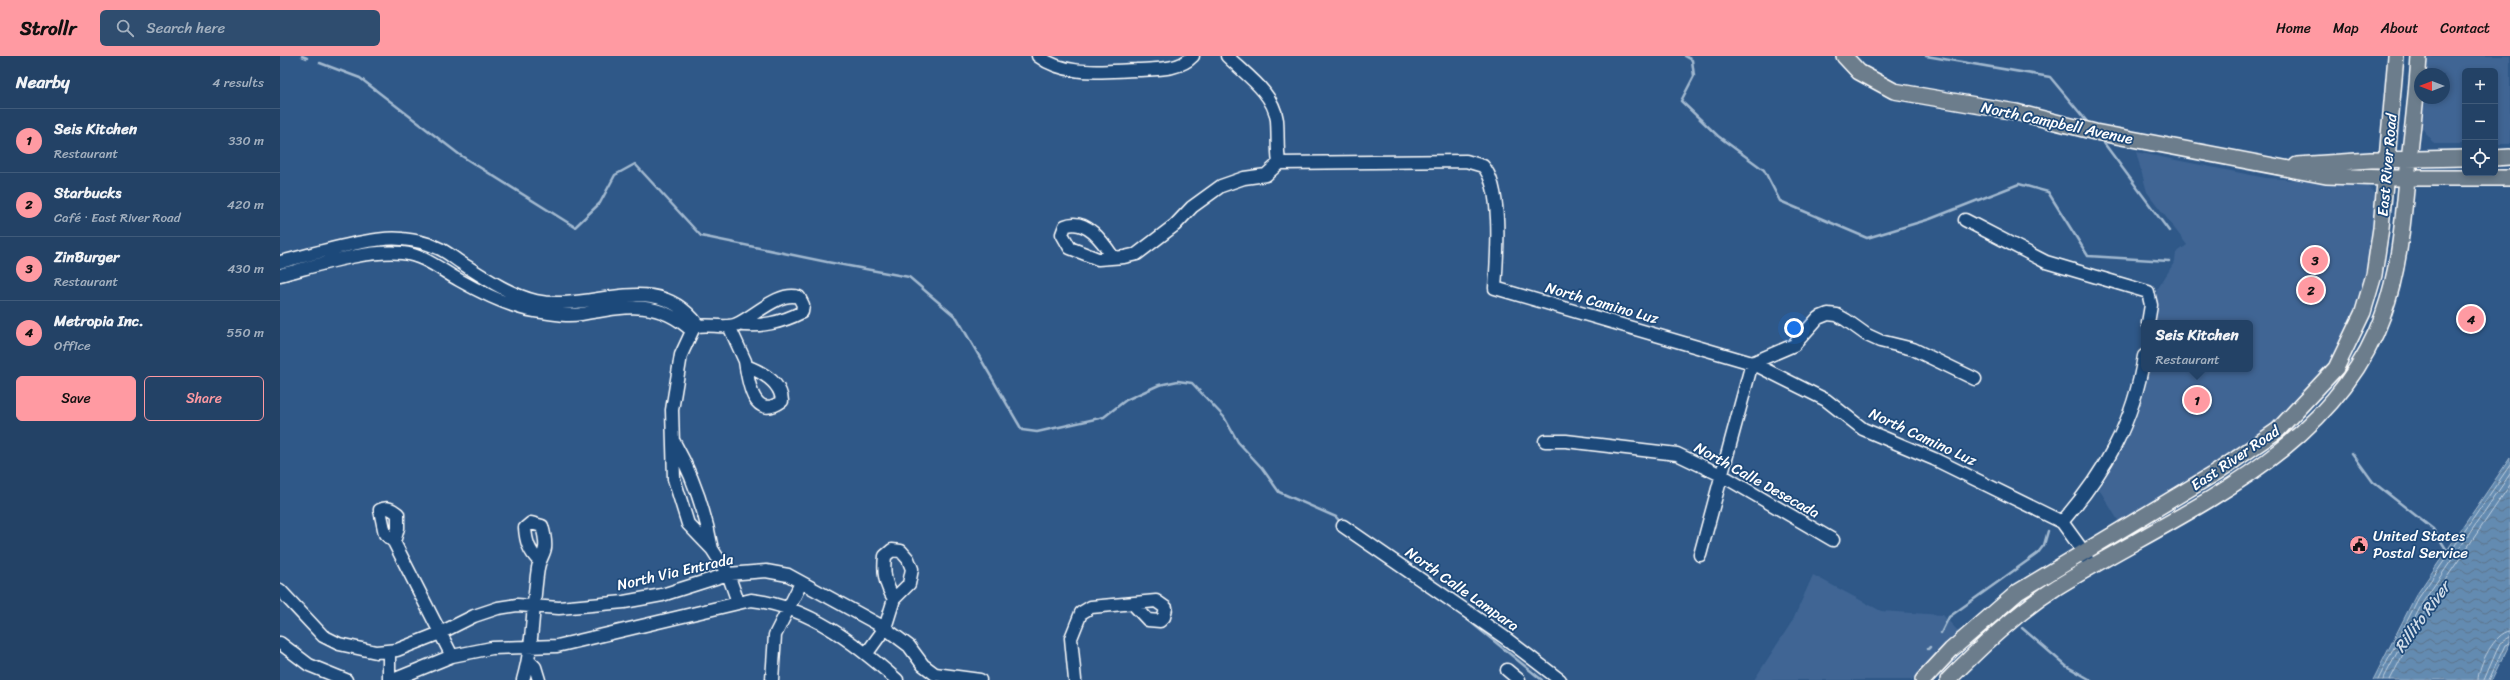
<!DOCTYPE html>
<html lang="en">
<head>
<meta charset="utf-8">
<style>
	body { margin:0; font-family:Sriracha,sans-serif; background:#2f4d6f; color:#f1f3f6 }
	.controls { position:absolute; right:12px; top:12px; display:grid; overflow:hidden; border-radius:6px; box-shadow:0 2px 6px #0003 }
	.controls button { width:36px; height:36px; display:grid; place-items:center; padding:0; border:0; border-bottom:1px solid #405b7a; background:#234266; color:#f1f3f6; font:20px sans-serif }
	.compass { position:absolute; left:2134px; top:12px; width:36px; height:36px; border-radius:50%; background:#234266; box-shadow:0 2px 6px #0003; rotate:270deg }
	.you { position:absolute; left:1514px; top:272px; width:14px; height:14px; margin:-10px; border:3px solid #fff; border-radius:50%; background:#1a73e8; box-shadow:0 0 0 6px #1a73e833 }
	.badge { display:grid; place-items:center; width:26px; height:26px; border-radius:50%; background:#ff9aa2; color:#111; font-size:13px; font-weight:700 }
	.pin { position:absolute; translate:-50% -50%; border:2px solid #fff; box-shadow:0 1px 4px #0006 }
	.popup { position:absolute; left:1861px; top:264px; width:112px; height:52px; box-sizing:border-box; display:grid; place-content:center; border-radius:6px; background:#234266; filter:drop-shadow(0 1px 3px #0005); font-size:13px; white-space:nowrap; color:#a3b0bf }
	.popup b { font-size:15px; color:#f1f3f6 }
	.popup::after { content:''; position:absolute; left:50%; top:100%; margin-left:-8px; border:8px solid transparent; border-top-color:#234266 }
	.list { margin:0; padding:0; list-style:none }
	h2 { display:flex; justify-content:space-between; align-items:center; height:52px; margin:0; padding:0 16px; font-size:17px }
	h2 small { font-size:13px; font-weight:400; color:#a3b0bf }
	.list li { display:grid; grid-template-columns:26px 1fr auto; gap:12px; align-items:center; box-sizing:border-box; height:64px; padding:0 16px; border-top:1px solid #405b7a }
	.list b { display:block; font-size:15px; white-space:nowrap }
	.list p { margin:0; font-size:13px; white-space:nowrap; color:#a3b0bf }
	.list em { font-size:13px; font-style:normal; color:#a3b0bf }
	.actions { display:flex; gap:8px; padding:12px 16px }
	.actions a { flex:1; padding:9px 0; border:1px solid #ff9aa2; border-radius:6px; text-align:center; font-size:14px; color:#ff9aa2 }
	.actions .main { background:#ff9aa2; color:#111 }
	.icon { flex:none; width:22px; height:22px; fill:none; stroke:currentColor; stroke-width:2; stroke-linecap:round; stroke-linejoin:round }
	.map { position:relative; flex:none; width:2230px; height:624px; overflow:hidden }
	header { display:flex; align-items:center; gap:24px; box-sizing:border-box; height:56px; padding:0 20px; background:#ff9aa2; color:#111 }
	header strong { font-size:19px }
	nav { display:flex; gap:22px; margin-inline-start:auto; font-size:14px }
	.search { width:280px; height:36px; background:#2f4d6f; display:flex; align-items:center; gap:10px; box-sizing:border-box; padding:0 14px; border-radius:6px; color:#a3b0bf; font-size:15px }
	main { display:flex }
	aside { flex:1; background:#234266 }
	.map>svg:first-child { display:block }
</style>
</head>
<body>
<header>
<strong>Strollr</strong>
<div class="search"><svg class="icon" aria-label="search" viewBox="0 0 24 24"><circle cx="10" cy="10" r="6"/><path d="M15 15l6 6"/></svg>Search here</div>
<nav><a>Home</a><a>Map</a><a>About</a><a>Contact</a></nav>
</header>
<main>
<aside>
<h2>Nearby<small>4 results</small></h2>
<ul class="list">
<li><span class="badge">1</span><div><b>Seis Kitchen</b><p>Restaurant</p></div><em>330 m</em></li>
<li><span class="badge">2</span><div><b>Starbucks</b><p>Café · East River Road</p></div><em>420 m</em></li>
<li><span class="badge">3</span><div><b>ZinBurger</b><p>Restaurant</p></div><em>430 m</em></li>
<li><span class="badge">4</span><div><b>Metropia Inc.</b><p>Office</p></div><em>550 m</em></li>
</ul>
<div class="actions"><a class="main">Save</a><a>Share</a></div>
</aside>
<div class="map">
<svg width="2230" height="624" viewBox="0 0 2230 624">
	<defs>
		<pattern id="water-waves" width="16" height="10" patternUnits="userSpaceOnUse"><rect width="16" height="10" fill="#648bb1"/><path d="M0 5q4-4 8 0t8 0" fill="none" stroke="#5a7289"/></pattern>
	</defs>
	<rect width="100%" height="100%" fill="#2f5888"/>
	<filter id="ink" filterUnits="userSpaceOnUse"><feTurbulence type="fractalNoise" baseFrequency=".025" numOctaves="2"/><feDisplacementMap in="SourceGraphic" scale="8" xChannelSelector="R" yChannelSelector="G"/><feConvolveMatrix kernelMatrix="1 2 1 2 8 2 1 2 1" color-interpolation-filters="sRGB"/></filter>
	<g filter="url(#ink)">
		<!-- built -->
		<path fill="#3f6594" d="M2148 0H2230V88H2215V15H2185V88H2154L2142 72 2145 42H2164V18H2146Z
			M1856 96 1986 122 2086 128 2094 136 2096 146 2092 190 2080 241 2063 283 2032 331 1993 369 1961 394 1839 466 1819 433 1853 368 1864 313H1970V267H1872L1877 234 1895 205 1896 197 1907 189 1867 136Z
			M1533 519 1601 555 1663 559 1679 576 1632 624H1474L1513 564Z"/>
		<!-- water -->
		<path fill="url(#water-waves)" stroke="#a2b9d0" d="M2230 402V587L2212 624H2093L2135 541Z"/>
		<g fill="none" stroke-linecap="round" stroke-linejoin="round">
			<!-- shore -->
			<path stroke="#c1d1e0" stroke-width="1" d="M2098 624 2138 543 2230 409
				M2103 624 2143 546 2230 418
				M2110 624 2148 549 2230 429
				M2198 624C2198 610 2215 576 2230 575
				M2204 624 2220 587 2230 581
				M2209 624 2225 589 2230 587"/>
			<!-- stream -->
			<path stroke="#a2b9d0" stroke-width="2.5" d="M22 0 27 2
				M1405 0 1412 4 1414 20 1401 45 1438 80 1484 114 1500 145 1587 182 1650 163 1739 128 1768 136 1808 200 1889 205
				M1646 0 1770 21 1809 68
				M40 7 80 22 180 99 295 171 320 147 335 119 355 108 421 180 547 206 629 221 677 262 742 374 757 376 824 361 846 344 879 329 898 325 912 327 944 361 958 386 982 412 999 436 1056 461 1061 467
				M1821 83 1889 175
				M2072 397 2093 426 2153 473 2168 496
				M1182 559 1262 624
				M1742 572 1786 610 1811 624
				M1661 577 1669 561 1757 498 1764 489 1768 475
				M1648 593 1650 591"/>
			<defs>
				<path id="minor" d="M758 0C786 21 823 15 856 14 875 13 899 15 913 0
					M947 0C966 19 993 36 997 64 998 79 997 93 999 107
					M999 107 1186 105 1203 110C1223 132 1217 202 1215 232L1472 307 1546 344 1583 373 1654 403 1782 466 1803 495 1811 511
					M1685 164 1766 206 1868 236 1871 249 1868 267
					M833 201C823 186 806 161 785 170L782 178 790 192 818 203 844 201 857 198 895 169 912 151 941 130 964 122 986 119 999 107
					M0 206C30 199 94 179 122 183 133 184 148 187 158 192 166 195 175 203 183 208 205 222 230 239 256 245 312 257 375 211 418 269
					M0 219C39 209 82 194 122 197 144 199 161 214 179 224 202 237 229 251 255 255 269 257 287 261 301 258 343 251 377 242 412 275
					M457 268C479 272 503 266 522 256L523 249 519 241C498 235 475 260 457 268 444 274 427 266 414 271L401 299 392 354 394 423 408 468 432 493 448 518 458 546
					M449 270 465 305C468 325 473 366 502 345 501 326 482 316 466 310
					M1265 385H1286L1397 398 1443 420 1553 484
					M394 386C413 420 425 454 432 493
					M1782 466C1825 416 1854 366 1864 300
					M1063 470 1224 581 1280 624
					M114 486 118 472V458C112 453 107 450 100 454L105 478 114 486 172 600
					M1420 499 1472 307 1514 289 1538 262 1548 258 1557 259 1566 264 1587 279 1600 285 1633 293 1695 323
					M0 534 43 580 59 588 96 596 117 594 160 577 194 560 218 552 237 549 279 552 344 546 382 539 448 518 486 515 508 519 605 572 629 590 643 609 655 618 700 624
					M0 587 29 609 66 624
					M109 595V624
					M587 597 605 572 614 543 629 528 632 513 628 503 621 495 612 494 605 500C603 517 605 528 614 543
					M249 605 255 611 259 624
					M1227 614 1239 624
					M113 624 172 600 212 592 277 590 471 544C528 550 575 587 617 624
					M243 624C254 586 252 551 258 512 259 504 264 499 265 492 266 484 264 477 262 470L251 467 245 472C246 486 249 495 259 505
					M492 624 495 579 521 527
					M795 624 791 582 801 557 811 551 876 545 886 552 884 561 880 565 868 564 853 548"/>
				<path id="major" d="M1564 0 1579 16 1614 35 1736 56 1815 76 2046 120 2106 122H2230
					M2215 102 2230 101
					M2017 109 2091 104 2185 102
					M1643 624 1671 594 1738 536 1937 416 1998 374 2056 312 2083 256 2094 219 2101 172 2116 0
					M1668 624C1702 590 1736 557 1777 531 1894 458 2053 400 2103 259 2120 212 2123 163 2128 113 2132 76 2137 38 2139 0"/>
			</defs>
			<!-- minor casing -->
			<use href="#minor" stroke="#fff" stroke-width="15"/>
			<!-- major casing -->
			<use href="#major" stroke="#fff" stroke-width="18"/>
			<!-- minor -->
			<use href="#minor" stroke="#1f4a7a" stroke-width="12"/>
			<!-- major -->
			<use href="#major" stroke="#6c7d8c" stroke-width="15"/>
		</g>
	</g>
	<!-- icons -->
	<defs>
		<symbol id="civic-disc" viewBox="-11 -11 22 22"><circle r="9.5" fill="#ff9aa2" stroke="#1f4a7a"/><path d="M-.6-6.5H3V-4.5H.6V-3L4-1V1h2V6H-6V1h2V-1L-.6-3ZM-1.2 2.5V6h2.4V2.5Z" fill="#111"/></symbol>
	</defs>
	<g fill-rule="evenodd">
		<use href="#civic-disc" x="2068" y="478" width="22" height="22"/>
	</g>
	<g text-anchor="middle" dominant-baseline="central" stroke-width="3.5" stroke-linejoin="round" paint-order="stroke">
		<!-- street labels -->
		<g font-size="15" fill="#fff" stroke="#1f4a7a">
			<text transform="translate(1777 67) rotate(12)">North Campbell Avenue</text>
			<text transform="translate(2107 109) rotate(-85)">East River Road</text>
			<text transform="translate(1322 247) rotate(16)">North Camino Luz</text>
			<text transform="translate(1643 381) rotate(25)">North Camino Luz</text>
			<text transform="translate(1955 402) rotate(-34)">East River Road</text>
			<text transform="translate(1477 424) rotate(29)">North Calle Desecada</text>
			<text transform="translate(395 516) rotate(-13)">North Via Entrada</text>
			<text transform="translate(1182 533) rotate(35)">North Calle Lampara</text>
		</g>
		<!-- poi labels -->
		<g font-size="15" fill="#fff" stroke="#1f4a7a" text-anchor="start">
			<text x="2093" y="480">United States<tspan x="2093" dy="17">Postal Service</tspan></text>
		</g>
		<!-- water labels -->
		<g font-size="16" font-style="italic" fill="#d0dce8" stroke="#1f4a7a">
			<text transform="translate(2142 561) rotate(-54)">Rillito River</text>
		</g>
	</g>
</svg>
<div class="controls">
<button>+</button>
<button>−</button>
<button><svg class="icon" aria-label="locate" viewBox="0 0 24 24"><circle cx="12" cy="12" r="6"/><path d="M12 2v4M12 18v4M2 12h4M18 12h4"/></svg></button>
</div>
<svg class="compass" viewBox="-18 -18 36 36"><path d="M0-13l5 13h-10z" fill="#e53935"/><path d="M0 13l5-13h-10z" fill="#a3b0bf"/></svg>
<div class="you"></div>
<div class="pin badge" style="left:1917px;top:344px">1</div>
<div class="popup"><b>Seis Kitchen</b>Restaurant</div>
<div class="pin badge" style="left:2031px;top:234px">2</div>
<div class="pin badge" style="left:2035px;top:204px">3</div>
<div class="pin badge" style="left:2191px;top:263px">4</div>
</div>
</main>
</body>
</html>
